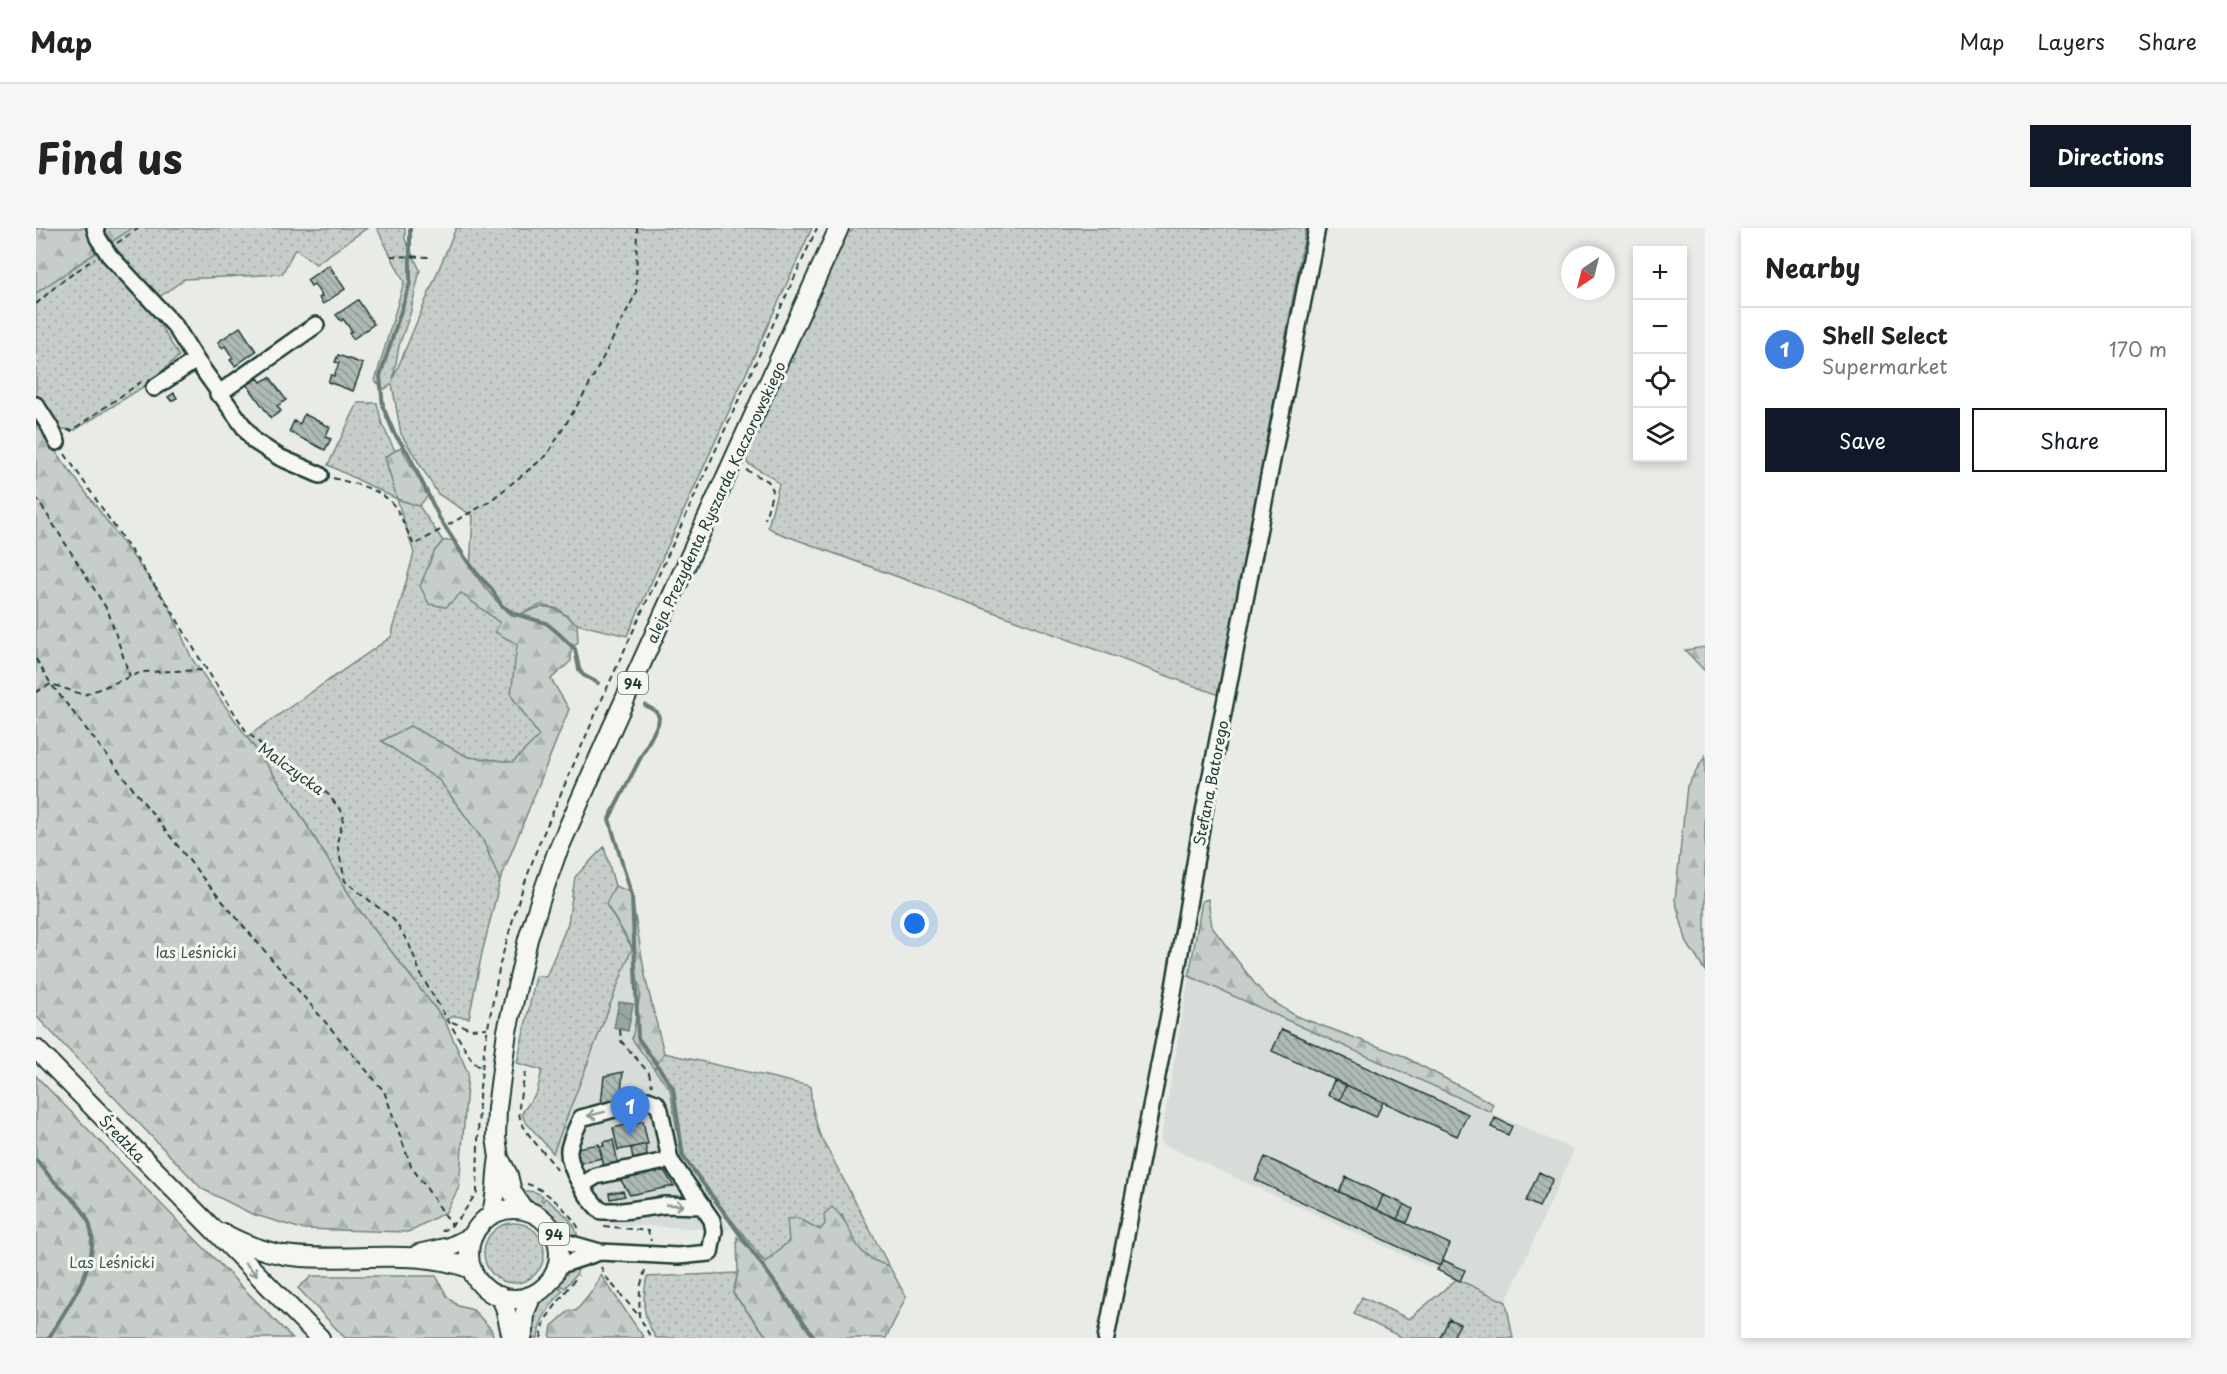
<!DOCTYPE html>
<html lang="en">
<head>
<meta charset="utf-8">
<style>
	body { margin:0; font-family:"Playpen Sans",sans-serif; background:#f6f6f6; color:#222 }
	.controls { position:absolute; right:18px; top:18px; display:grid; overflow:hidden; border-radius:0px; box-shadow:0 3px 9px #0003 }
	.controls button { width:54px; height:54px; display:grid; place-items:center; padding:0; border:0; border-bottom:2px solid #e0e0e0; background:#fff; color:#222; font:30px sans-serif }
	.compass { position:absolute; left:1525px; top:18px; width:54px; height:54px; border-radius:50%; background:#fff; box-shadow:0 3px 9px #0003; rotate:215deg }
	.you { position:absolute; left:879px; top:696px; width:21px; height:21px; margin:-15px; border:4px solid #fff; border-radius:50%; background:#1a73e8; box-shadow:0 0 0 9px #1a73e833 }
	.badge { display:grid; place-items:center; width:39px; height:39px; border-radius:50%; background:#111827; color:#fff; font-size:20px; font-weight:700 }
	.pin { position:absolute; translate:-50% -50px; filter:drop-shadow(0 2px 3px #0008) }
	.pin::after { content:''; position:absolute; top:32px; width:21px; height:18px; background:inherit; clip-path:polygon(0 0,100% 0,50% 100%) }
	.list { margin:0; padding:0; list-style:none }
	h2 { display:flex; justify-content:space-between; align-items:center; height:78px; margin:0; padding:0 24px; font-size:26px }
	h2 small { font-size:20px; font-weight:400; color:#767676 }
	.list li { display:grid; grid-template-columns:39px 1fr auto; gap:18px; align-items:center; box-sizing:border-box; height:84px; padding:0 24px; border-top:2px solid #e0e0e0 }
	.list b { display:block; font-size:22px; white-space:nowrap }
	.list p { margin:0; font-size:20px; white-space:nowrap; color:#767676 }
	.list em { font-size:20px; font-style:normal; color:#767676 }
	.actions { display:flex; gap:12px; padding:18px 24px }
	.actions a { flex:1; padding:14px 0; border:2px solid #111827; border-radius:0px; text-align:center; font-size:21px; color:#111827 }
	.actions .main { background:#111827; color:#fff }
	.icon { flex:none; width:33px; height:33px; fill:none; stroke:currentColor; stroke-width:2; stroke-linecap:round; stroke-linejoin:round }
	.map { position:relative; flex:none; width:1669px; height:1110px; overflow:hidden; border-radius:0px }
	header { display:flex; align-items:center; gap:36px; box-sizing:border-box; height:84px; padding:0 30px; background:#fff; border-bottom:2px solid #e0e0e0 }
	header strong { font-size:28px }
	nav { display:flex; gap:33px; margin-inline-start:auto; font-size:21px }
	.intro { display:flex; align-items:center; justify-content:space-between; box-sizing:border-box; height:144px; padding:0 36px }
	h1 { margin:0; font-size:42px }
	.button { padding:15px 27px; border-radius:0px; background:#111827; color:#fff; font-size:21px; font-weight:700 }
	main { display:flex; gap:36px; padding:0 36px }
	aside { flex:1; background:#fff; border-radius:0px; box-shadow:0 3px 9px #0003 }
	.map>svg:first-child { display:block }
</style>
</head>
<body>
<header>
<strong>Map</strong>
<nav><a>Map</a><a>Layers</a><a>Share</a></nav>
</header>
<div class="intro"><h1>Find us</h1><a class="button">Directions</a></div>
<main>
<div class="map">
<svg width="1669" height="1110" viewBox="0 0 1669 1110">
	<defs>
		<pattern id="grass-dots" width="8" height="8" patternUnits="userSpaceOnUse" patternTransform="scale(1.5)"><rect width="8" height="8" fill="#c7cec9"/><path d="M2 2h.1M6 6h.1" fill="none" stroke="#aab2ad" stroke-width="1.8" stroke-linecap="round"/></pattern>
		<pattern id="forest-firs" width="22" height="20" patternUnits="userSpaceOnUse" patternTransform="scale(1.5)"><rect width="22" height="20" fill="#c7cec9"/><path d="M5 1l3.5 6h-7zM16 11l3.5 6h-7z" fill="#aab2ad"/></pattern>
		<pattern id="water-waves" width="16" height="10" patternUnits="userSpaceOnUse" patternTransform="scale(1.5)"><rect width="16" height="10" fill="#99a6a0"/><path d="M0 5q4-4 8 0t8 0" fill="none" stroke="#7c8883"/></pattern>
		<pattern id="building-back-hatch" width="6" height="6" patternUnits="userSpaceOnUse" patternTransform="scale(1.5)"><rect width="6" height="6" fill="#b0bab5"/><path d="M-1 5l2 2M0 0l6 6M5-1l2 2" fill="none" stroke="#8f9894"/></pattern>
	</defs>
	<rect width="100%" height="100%" fill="#e9ebe7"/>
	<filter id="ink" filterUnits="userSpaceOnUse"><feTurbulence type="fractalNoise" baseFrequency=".0167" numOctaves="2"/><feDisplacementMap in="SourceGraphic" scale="12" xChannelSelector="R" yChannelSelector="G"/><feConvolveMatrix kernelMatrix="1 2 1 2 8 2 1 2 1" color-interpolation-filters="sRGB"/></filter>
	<g filter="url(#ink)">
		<!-- built -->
		<path fill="#d8dcd8" d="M596 720 604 767 596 811 634 861 645 928 695 1002 572 996 555 987 517 925Z
			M1153 748 1538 922 1470 1074 1124 915Z"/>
		<!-- grass -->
		<path fill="url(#grass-dots)" stroke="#73867e" stroke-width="1.5" d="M96 0H331L280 36 259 21 246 46 149 51 112 77 143 128 112 156 39 202 24 201 0 165V65Z
			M341 0H369V11L384 42 374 86 363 118 357 151 420 0H776L591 408 541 396 522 381 504 377 478 389C460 376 448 357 434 341L437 288 402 266 365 206 356 156 349 161 339 153 368 54Z
			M817 0H1270L1183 467 740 304 732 299 743 256 736 249 711 235V227L753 133 756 134 758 131 755 129 812 2 815 4Z
			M322 175H341L346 196 359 223 349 229 361 271 383 278 407 313 398 324 393 376 410 379 424 364 464 395 460 404 482 416 475 467 504 508 477 534 432 529 374 498 346 513 404 553 447 612 464 653 446 725 433 790 418 788 409 793 321 679 256 573 211 509 355 409 378 325 361 271 292 237Z
			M568 619 579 658 570 676 596 720 517 925 488 892 486 885 501 864 506 842 481 835 500 748 510 749 532 695 539 649Z
			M628 825 774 858 776 878 783 905 853 1038C823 1030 818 1014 806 987L784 1002 762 990 753 1013 729 1034 645 928 634 861 618 841Z
			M483 962 499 964 507 968 505 972 507 973 509 970C523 982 540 992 542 1011 524 1005 526 996 514 986 503 977 492 973 483 962Z
			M448 1025a30 30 0 1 1 60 0a30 30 0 1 1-60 0Z
			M543 1038 541 1045 529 1060 526 1058 524 1060 527 1062C515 1078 503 1090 502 1110H493L495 1084 499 1085 500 1082 497 1080 520 1058 528 1046Z
			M702 1045 697 1065 732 1110H620C606 1088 606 1074 611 1049Z
			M1421 1051 1470 1074 1477 1110H1367L1318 1086 1326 1069 1373 1091Z"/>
		<!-- forest -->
		<path fill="url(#forest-firs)" stroke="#73867e" stroke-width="1.5" d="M0 0H96L0 65Z
			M0 191 17 220 132 376 156 431 256 573 321 679 409 793 432 845 423 959 410 984 372 1004 266 1001 216 986 166 961 0 788Z
			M365 219 392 268 383 278 361 271 349 229Z
			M416 312C431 336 455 372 478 389 510 376 511 373 541 396L542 414 535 421V433L515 451 533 481 464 653 447 612 404 553 346 513 374 498 432 529 477 534 503 508 475 467 481 416 459 404 464 395 425 365 410 379 393 376 384 358 398 324 407 313Z
			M1669 419V443L1649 422Z
			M1669 528V743L1651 715 1639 672 1651 558Z
			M579 658 595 664 610 753 628 825 618 841 596 811 604 767 597 720 570 676Z
			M1172 671 1176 699 1219 756 1233 771 1260 788 1365 827 1457 876 1455 884 1153 748 1166 673Z
			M0 848 256 1110H0Z
			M796 979C823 1002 810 1026 853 1038L870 1069 850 1110H732L697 1065 702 1045 701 1009 729 1034 753 1013 751 991 762 990 784 1002 789 996 788 986Z
			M565 1047 608 1110H514L516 1098 534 1082 540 1083 558 1061Z
			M276 1048H400L411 1068 422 1078 437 1082 455 1101 458 1110H309L262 1060Z"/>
		<!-- water -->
		<path fill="url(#water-waves)" stroke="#687c75" stroke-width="1.5" d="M583 774 597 776 592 803 578 800Z"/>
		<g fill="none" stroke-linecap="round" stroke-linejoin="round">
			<!-- stream -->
			<path stroke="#687c75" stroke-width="4" d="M374 0V55L344 148 347 179 358 205 372 225 404 291 430 331 444 349 455 360 466 378 479 386 510 395 521 404 539 421 543 441 547 447 562 455
				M609 477 621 484 623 490 622 496 573 591 596 668 602 810 637 860 647 928 779 1110
				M0 932C7 938 11 947 18 953 26 962 37 970 44 979 78 1020 33 1074 13 1110"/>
		</g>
		<!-- building -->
		<path fill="url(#building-back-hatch)" stroke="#1f3d34" stroke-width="1.5" d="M293 37 309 61 287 76 283 70 286 68 278 56 275 58 271 52Z
			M322 72 338 96 317 111 313 105 316 103 307 91 305 93 300 87Z
			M204 99 220 123 199 138 194 132 197 130 189 118 186 120 182 114Z
			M302 127 327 136 317 163 292 154 295 147 298 148 303 135 299 134Z
			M234 149 250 172 241 178 245 183 235 190 211 157 222 150 225 154Z
			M138 165 141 170 135 173 132 169Z
			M268 186 294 199 289 209 295 211 289 222 253 204 258 193 264 196Z
			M1246 801 1432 886 1421 908 1236 823Z
			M587 844 584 873 565 877 568 848Z
			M1298 852 1310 857 1304 872 1292 867Z
			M1310 857 1347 874 1340 889 1304 872Z
			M1459 890 1476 898 1472 907 1455 899Z
			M607 893 612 916 582 922 577 900Z
			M577 912 582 935 568 938 563 918H568L567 914Z
			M563 916 566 930 544 935 541 920Z
			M609 916 615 944 600 947 595 920Z
			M1229 929 1414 1016 1404 1038 1219 952Z
			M627 941 638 958 594 967 584 951Z
			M1503 944 1517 951 1503 979 1490 973Z
			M1310 949 1347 967 1341 982 1303 964Z
			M587 963 589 968 574 971 573 965Z
			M1347 967 1368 976 1361 991 1341 982Z
			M1368 976 1377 981 1371 995 1361 991Z
			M1407 1032 1429 1042 1424 1053 1401 1042Z
			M1413 1091 1424 1096 1418 1107 1424 1110H1404Z"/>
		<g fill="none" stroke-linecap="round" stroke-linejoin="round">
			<defs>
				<path id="minor" d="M59 0 62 10 73 27 139 98 160 132
					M118 160 160 132 218 213 243 229 284 247
					M182 166 280 97
					M0 177 14 199 21 214
					M546 957 560 948 634 932
					M522 1012 564 1024 642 1028 674 1025 678 1003 676 992 634 932 624 882 620 875 612 872 545 890C541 899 535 911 533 921 531 939 552 971 565 983H587L629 977 667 978
					M522 1038 564 1024
					M1070 1110 1136 771 1166 594 1281 0"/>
				<path id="major" d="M0 821 284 1110
					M487 981 476 964 472 947 463 930 460 909 461 880 471 803 492 711 505 670 520 627 576 500 803 0
					M433 1026a45 45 0 1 1 90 0a45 45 0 1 1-90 0Z
					M455 987C462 968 459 949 463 930
					M187 1005C205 1015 227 1023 248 1027 310 1036 376 1018 436 1041
					M382 1026 414 1019 437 1008
					M464 1068 469 1079 476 1110
					M486 1110 488 1103 489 1084 496 1067"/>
			</defs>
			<!-- minor casing -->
			<use href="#minor" stroke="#1f3d34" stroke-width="20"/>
			<!-- major casing -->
			<use href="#major" stroke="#1f3d34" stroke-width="22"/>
			<!-- path -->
			<path stroke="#1f3d34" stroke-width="2" stroke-dasharray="6 4.5" stroke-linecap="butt" d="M81 15 103 0
				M355 28 393 29
				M0 76 21 57 59 30
				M31 202 35 203 105 154
				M29 226 136 383 164 431 210 503 249 537 292 566 308 587 301 615 309 653 358 692 373 716 386 749 437 834 446 840
				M710 242 732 253 737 262 729 291
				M297 250C318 256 346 260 359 279 366 289 372 306 378 317L408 300
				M0 269 72 383 94 449
				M412 297 453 274 511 227 551 161 600 65 601 0
				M0 431 15 456 170 654 348 863 375 938 416 997
				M0 464 15 456 48 467 106 444 171 442
				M416 794 435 801 451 800
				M584 802 585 813 613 845 616 858
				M490 844C487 857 483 870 483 882 482 902 511 925 521 942
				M491 956C509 960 537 987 544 1003
				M568 998 612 1003 615 1013
				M405 1003 413 1000 425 988 441 964 443 868 449 815 464 736 482 674 502 618 567 469 781 0
				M565 1039 570 1049 603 1088
				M609 1042 604 1060 603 1088 615 1110
				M505 1110 509 1092 542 1047"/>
			<!-- minor -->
			<use href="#minor" stroke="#f6f6f2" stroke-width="15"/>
			<!-- major -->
			<use href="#major" stroke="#f6f6f2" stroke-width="18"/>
		</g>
		<!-- one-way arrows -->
		<defs><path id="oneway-shaft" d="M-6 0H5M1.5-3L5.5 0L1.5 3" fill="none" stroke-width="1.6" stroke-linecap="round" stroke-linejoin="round" transform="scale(1.5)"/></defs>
		<g stroke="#8a9a93">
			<use href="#oneway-shaft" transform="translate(560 886) rotate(166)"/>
			<use href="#oneway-shaft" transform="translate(639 977) rotate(2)"/>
			<use href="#oneway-shaft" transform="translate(215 1041) rotate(46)"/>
		</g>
	</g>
	<g text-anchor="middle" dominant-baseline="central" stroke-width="6" stroke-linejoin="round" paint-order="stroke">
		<!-- shield labels -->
		<g fill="#f6f6f2" stroke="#60746d" stroke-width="1.5">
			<rect x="582" y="444" width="30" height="22" rx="4.5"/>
			<rect x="503" y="995" width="30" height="22" rx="4.5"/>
		</g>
		<g font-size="14" font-weight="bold" fill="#1f3d34">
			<text x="597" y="455">94</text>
			<text x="518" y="1006">94</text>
		</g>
		<!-- street labels -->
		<g font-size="15" fill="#1f3d34" stroke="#f6f6f2">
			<text transform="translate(679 274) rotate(-65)">aleja Prezydenta Ryszarda Kaczorowskiego</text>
			<text transform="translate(256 540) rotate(36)">Malczycka</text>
			<text transform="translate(1174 555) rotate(-79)">Stefana Batorego</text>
			<text transform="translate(87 910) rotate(46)">Średzka</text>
		</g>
		<!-- park labels -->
		<g font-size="15" fill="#415a52" stroke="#f6f6f2">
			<text x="160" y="723">las Leśnicki</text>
			<text x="76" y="1033">Las Leśnicki</text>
		</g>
	</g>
</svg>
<div class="controls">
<button>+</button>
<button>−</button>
<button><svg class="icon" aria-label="locate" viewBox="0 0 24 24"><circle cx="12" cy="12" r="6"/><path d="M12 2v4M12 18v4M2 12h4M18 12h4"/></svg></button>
<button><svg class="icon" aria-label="layers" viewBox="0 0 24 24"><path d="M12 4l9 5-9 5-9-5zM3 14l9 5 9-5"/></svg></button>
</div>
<svg class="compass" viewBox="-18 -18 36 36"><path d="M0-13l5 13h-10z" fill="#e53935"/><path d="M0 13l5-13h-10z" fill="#767676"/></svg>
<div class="you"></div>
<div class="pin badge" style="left:594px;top:908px;background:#3f7fe0">1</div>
</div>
<aside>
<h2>Nearby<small></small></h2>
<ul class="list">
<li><span class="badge" style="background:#3f7fe0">1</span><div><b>Shell Select</b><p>Supermarket</p></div><em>170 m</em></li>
</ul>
<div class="actions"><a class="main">Save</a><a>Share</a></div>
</aside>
</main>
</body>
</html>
